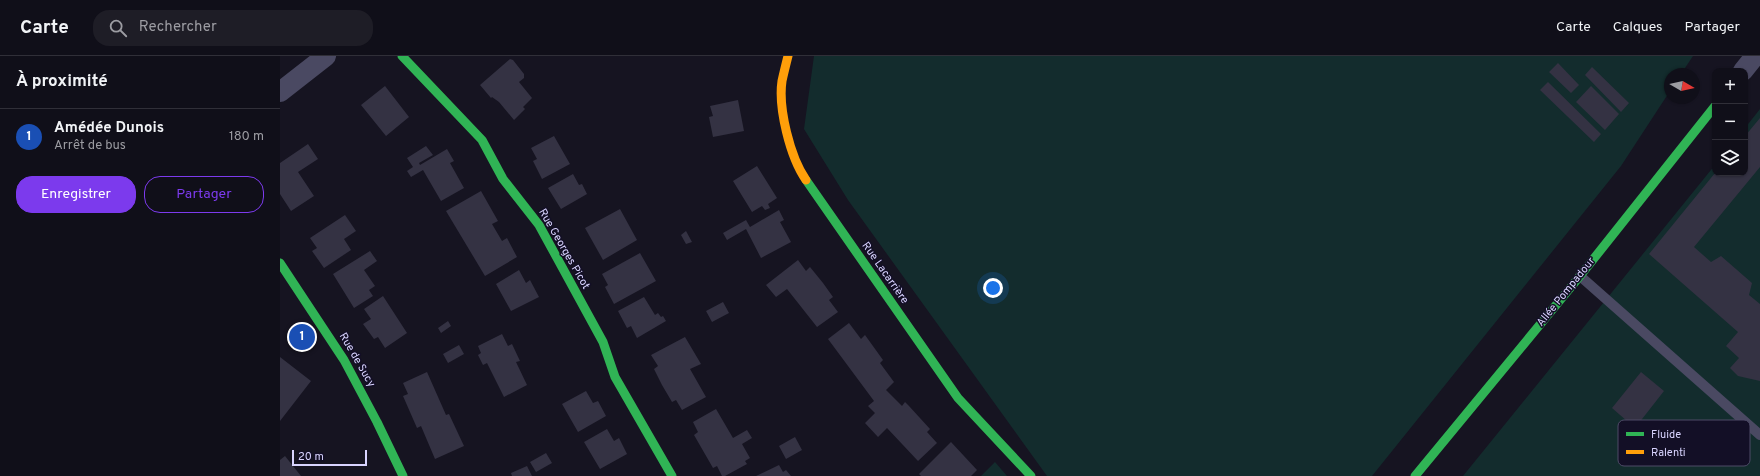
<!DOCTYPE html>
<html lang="fr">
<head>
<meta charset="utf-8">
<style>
	body { margin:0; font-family:Overpass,sans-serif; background:#1e1d26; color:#f1f3f6 }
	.controls { position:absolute; right:12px; top:12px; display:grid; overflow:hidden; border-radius:8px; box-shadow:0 1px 3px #0004 }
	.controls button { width:36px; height:36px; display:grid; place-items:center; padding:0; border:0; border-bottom:1px solid #302f38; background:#100f19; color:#f1f3f6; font:20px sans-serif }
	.compass { position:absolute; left:1384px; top:12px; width:36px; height:36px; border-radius:50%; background:#100f19; box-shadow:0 1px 3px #0004; rotate:99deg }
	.scale { position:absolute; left:12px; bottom:10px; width:75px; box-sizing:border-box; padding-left:4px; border:2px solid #d9d4ff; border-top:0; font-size:11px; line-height:14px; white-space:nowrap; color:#d9d4ff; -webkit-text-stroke:3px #130f26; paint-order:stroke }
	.you { position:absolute; left:713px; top:232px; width:14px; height:14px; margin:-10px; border:3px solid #fff; border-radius:50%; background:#1a73e8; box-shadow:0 0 0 6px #1a73e833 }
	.badge { display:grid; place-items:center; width:26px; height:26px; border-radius:50%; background:#7c3aed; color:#fff; font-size:13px; font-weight:700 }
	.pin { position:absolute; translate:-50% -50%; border:2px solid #fff; box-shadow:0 1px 4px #0006 }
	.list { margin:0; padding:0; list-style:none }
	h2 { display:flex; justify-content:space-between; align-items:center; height:52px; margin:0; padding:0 16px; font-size:17px }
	h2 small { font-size:13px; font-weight:400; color:#9c9ca2 }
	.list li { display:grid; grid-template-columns:26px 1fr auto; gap:12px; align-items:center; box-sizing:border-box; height:56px; padding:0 16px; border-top:1px solid #302f38 }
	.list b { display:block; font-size:15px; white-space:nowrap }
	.list p { margin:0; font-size:13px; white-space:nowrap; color:#9c9ca2 }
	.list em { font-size:13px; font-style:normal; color:#9c9ca2 }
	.actions { display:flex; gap:8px; padding:12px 16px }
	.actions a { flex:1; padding:9px 0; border:1px solid #7c3aed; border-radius:16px; text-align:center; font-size:14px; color:#7c3aed }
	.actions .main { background:#7c3aed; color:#fff }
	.icon { flex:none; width:22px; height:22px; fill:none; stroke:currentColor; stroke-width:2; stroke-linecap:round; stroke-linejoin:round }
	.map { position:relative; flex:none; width:1480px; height:420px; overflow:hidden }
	header { display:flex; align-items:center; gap:24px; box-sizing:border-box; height:56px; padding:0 20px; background:#100f19; border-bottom:1px solid #302f38 }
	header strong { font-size:19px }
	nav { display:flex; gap:22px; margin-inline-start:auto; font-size:14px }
	.search { width:280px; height:36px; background:#1e1d26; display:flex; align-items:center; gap:10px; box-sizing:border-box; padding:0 14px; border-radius:16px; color:#9c9ca2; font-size:15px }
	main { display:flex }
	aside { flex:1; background:#100f19 }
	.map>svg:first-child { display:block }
</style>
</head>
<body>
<header>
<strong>Carte</strong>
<div class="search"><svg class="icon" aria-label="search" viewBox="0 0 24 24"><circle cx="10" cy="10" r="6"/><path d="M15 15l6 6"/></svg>Rechercher</div>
<nav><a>Carte</a><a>Calques</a><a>Partager</a></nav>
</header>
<main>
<aside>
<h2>À proximité<small></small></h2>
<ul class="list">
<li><span class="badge" style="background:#1a4fb4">1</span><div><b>Amédée Dunois</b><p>Arrêt de bus</p></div><em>180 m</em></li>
</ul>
<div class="actions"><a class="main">Enregistrer</a><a>Partager</a></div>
</aside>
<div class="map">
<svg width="1480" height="420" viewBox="0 0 1480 420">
	<rect width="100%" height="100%" fill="#161421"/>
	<!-- green -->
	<path fill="#132c2d" d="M534 0H1413L1401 18H1390V35L1341 110 1092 420H767L568 144 524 73Z
		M1480 53V420H1183L1435 109V117H1465V72Z
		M715 406 727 420H701Z"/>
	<!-- building -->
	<path fill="#343243" d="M230 3 233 4 244 18V22L239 26 252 42 243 51 245 53 234 64 219 46 212 41 211 42 200 29Z
		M1278 7 1299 29 1291 37 1269 16Z
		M1312 11 1349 47 1341 56 1305 19Z
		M1268 26 1321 78 1314 86 1260 34Z
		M105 30 129 61 106 80 81 49Z
		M1311 30 1339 58 1325 74 1296 46Z
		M458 44 464 75 433 81 429 61 433 60 430 50Z
		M1480 62V111L1414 191 1431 206 1441 200 1472 227 1469 239 1480 248V325L1458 320 1450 312 1459 302 1446 290 1458 276 1369 198 1435 117H1465V80Z
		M274 80 290 108 262 123 253 105 257 103 251 92Z
		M28 88 38 103 18 116 34 140 11 155 0 138V107Z
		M146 90 153 99 139 107 140 109 167 93 174 105 170 107 184 132 161 145 143 114 131 121 127 115 133 111 127 102Z
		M477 110 497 142 488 148 490 152 485 154 482 150 472 156 453 125Z
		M293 118 299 129 302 128 307 138 281 153 268 132Z
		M201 135 218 165 212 168 222 185 227 182 237 201 205 220 166 155Z
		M340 153 357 184 323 204 305 172Z
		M499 154 504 164 500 166 511 186 481 202 466 173 447 184 443 177 466 164 470 171Z
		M65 159 76 175 64 183 71 194 44 212 32 195 37 192 30 182Z
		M406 175 412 186 406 188 401 179Z
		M90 195 97 205 84 214 95 230 89 234 93 240 74 252 53 218Z
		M360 197 376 225 334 248 325 231 328 229 322 218Z
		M518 204 526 215 530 211 543 227 553 241 549 244 558 256 537 271 507 233 496 241 486 229Z
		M239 214 246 227 250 224 259 241 231 255 216 228Z
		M103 240 127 277 105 292 98 281 94 283 83 268 91 263 84 253Z
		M364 241 375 259 378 257 381 261 383 260 386 265 357 282 351 270 347 272 338 255Z
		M443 246 449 257 432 266 426 255Z
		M168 265 171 270 161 277 158 272Z
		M569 267 581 283 585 279 603 304 600 307 614 326 606 334 622 350 625 346 629 350 650 373 647 376 657 387 638 405 607 372 598 381 585 367 595 357 588 350 594 345 548 283Z
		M222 278 228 290 232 288 240 305 236 306 247 329 224 341 207 307 203 309 198 299 201 297 198 290Z
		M405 281 421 308 410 313 426 341 402 354 396 344 392 346 382 329 374 313 378 310 371 299Z
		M179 289 184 298 168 307 163 298Z
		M0 301 31 325 0 365Z
		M147 316 166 359 169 358 184 390 155 403 141 370 137 372 123 340 128 338 123 327Z
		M1361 316 1384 335 1355 372 1332 352Z
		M306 335 313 347 318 345 326 360 298 376 282 348Z
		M436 353 453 382 467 374 472 382 462 388 470 402 465 405 467 408 445 420H442L437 410 433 412 414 379 418 376 413 366Z
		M327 373 334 385 339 382 347 398 320 413 304 386Z
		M515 381 522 394 506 403 499 390Z
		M671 386 697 414 691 420H641L639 418Z
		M266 397 272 407 256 416 250 406Z
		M5 400 21 420H0V404Z
		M499 409 503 416 506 414 511 420H476Z
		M247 410 252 420H232L231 417Z"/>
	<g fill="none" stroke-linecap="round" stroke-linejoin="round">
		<!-- lane -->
		<path stroke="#4a4962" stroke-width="10" d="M1300 220 1480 379"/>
		<!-- street -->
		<path stroke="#4a4962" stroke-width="20" d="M1463 15 1475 0
			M0 36 46 0"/>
		<!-- fast -->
		<path stroke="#30b455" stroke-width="9" d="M122 0 202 84 223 123 259 169 323 286 335 321 392 420
			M526 124 678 342 751 420
			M0 207 64 304 97 366 123 420
			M1135 420 1300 220 1435 50"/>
		<!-- slow -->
		<path stroke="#ff9f0a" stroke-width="9" d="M508 0C506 8 504 16 502 25 498 52 510 101 526 124"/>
	</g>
	<g text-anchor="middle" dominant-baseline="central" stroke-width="3" stroke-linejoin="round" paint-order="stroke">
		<!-- street labels -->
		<g font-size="11" fill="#d9d4ff" stroke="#130f26">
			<text transform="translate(284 193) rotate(60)">Rue Georges Picot</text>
			<text transform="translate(605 217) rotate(55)">Rue Lacarrière</text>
			<text transform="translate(1286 236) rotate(-51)">Allée Pompadour</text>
			<text transform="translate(77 304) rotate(60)">Rue de Sucy</text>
		</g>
	</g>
	<!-- legend -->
	<rect x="1338" y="364" width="132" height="46" rx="6" fill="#130f26" stroke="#4e4a67" stroke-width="1"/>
	<rect x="1346" y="376" width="18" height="4" fill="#30b455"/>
	<rect x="1346" y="394" width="18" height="4" fill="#ff9f0a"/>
	<g font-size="11" fill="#d9d4ff">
		<text x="1371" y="382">Fluide</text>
		<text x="1371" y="400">Ralenti</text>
	</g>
</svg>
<div class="controls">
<button>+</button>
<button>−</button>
<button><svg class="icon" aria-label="layers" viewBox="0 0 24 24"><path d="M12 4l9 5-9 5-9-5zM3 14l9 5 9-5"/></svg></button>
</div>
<svg class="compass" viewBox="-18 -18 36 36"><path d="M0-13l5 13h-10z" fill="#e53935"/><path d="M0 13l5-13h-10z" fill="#9c9ca2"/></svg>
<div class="scale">20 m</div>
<div class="you"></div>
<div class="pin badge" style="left:22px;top:281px;background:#1a4fb4">1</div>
</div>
</main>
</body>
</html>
